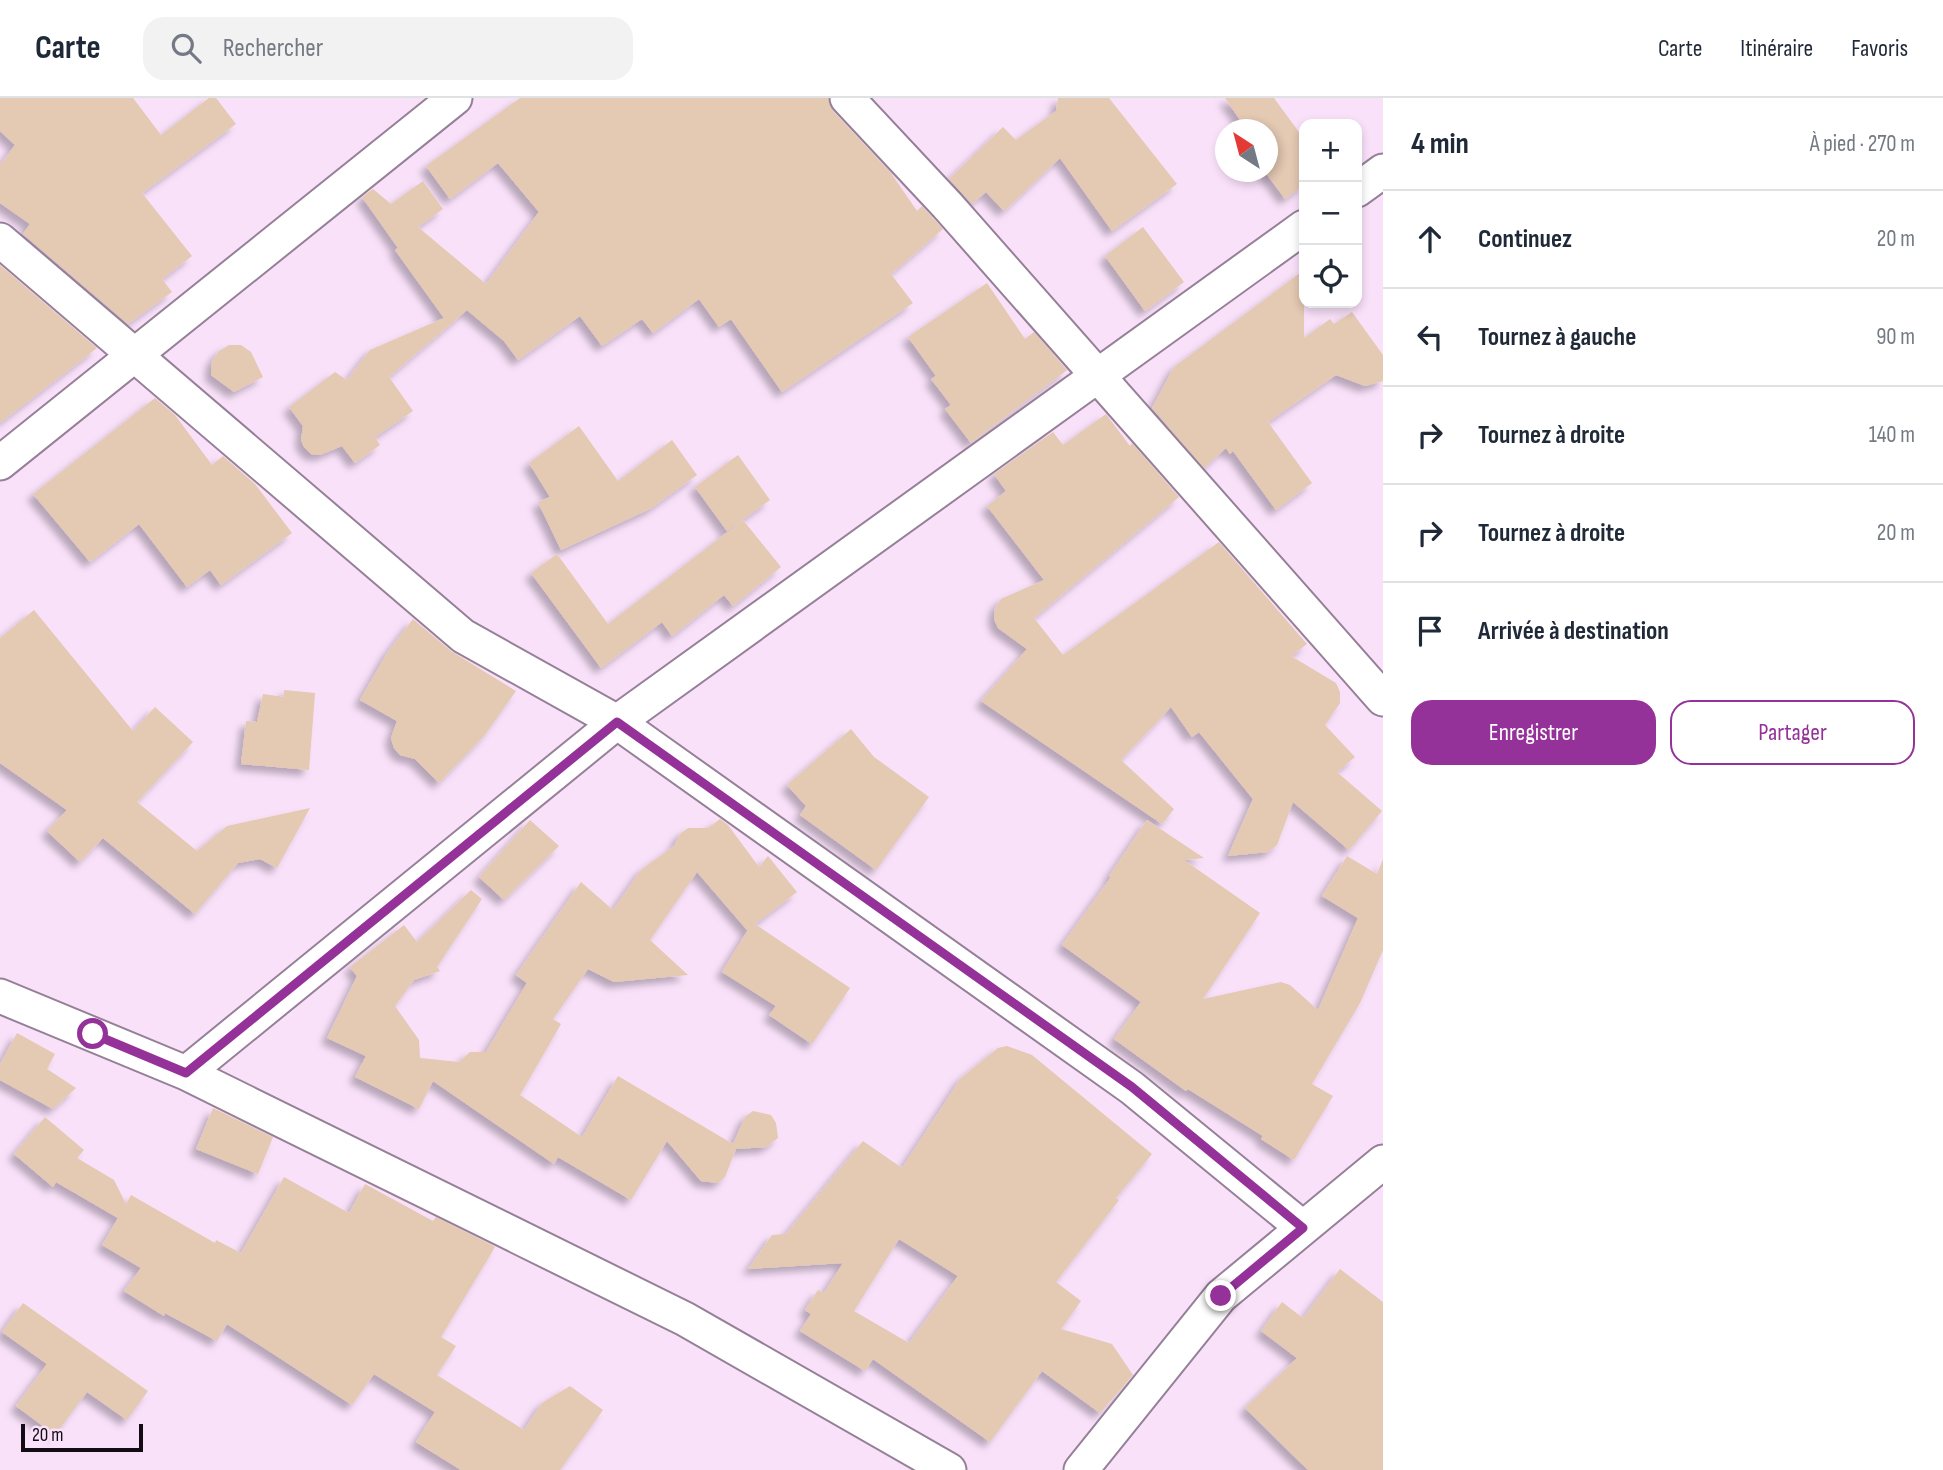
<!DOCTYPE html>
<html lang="fr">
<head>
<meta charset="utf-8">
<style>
	body { margin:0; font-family:"Sofia Sans Condensed",sans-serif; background:#f2f2f3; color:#1f2937 }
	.controls { position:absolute; right:21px; top:21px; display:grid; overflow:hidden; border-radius:14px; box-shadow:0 4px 10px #0003 }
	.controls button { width:63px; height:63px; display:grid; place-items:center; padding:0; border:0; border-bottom:2px solid #e0e1e3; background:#fff; color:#1f2937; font:35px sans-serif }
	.compass { position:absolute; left:1215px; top:21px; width:63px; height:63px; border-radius:50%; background:#fff; box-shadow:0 4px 10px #0003; rotate:324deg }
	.scale { position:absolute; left:21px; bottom:18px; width:122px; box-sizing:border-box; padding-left:7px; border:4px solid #140c15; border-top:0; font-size:19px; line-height:24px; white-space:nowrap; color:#140c15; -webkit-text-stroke:5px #f9e1fa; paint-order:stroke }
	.stop { position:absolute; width:21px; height:21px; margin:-16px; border:5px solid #953299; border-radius:50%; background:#fff }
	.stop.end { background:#953299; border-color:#fff; box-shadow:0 2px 7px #0008 }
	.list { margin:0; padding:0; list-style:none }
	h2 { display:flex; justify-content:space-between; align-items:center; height:91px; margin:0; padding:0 28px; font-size:30px }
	h2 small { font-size:23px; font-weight:400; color:#747a83 }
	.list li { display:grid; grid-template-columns:46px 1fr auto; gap:21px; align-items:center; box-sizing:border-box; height:98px; padding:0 28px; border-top:2px solid #e0e1e3 }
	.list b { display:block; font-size:26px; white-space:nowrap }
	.list em { font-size:23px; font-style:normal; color:#747a83 }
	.actions { display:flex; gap:14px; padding:21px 28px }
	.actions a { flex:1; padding:16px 0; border:2px solid #953299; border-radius:21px; text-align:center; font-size:24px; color:#953299 }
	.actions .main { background:#953299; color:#fff }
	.icon { flex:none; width:38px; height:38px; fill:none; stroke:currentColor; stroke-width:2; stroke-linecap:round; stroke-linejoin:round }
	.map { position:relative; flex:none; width:1383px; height:1372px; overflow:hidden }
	header { display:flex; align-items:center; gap:42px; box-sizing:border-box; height:98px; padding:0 35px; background:#fff; border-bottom:2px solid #e0e1e3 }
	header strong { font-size:33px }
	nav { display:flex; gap:38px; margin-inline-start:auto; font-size:24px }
	.search { width:490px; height:63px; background:#f2f2f3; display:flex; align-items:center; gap:18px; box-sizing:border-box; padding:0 24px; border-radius:21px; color:#747a83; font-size:26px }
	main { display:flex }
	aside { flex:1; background:#fff }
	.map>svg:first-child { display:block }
</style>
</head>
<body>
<header>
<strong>Carte</strong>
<div class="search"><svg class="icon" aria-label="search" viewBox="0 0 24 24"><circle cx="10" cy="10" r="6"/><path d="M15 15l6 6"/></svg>Rechercher</div>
<nav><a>Carte</a><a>Itinéraire</a><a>Favoris</a></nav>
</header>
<main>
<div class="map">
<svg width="1383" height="1372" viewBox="0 0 1383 1372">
	<defs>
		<filter id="shadow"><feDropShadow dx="-6" dy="6" stdDeviation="3.5" flood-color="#0004"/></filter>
	</defs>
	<rect width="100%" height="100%" fill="#f9e1fa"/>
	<!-- building -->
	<path fill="#e4c9b3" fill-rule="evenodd" filter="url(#shadow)" d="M0 0H133L161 37 209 0H216L236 26 142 95 192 158 162 181 172 194 128 226 23 136 30 126 0 105V67L15 47 0 33Z
		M520 0H828L833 13 891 75 917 113 922 108 943 131 891 176 913 205 782 294 731 221 719 229 699 201 653 235 642 221 602 248 580 218 518 262 504 243 467 212 389 279 413 313 375 339 380 347 355 365 342 348 320 357 311 356 304 349 301 342 303 328 289 309 335 274 347 282 370 252 444 220 395 152 398 150 362 99 373 91 391 106 423 83 443 111 418 129 486 186 539 114 498 65 450 101 426 68Z
		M1058 0H1109L1177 86 1112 133 1060 60 1004 113 986 94 972 106 949 81 1003 29 1016 42 1056 13Z
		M1225 0H1274L1304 41V87L1285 101 1265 74 1268 32H1247Z
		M1143 129 1184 184 1145 213 1105 158Z
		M0 167 97 250 0 325Z
		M1304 172V240L1330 221 1334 226 1352 214 1383 257V283L1365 288 1336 277 1268 324 1312 385 1276 412 1233 353 1230 356 1226 350 1204 370 1152 310 1174 269Z
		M987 185 1025 241 1034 234 1067 272 971 345 945 311 951 307 931 281 936 278 908 239Z
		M229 247H241L251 254 263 279 234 294 211 277 212 263 219 253Z
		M155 300 175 317 212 367 223 358 255 386 292 435 221 487 210 472 187 489 139 426 90 464 33 396Z
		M1106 316 1130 348 1132 345 1179 399 1034 520 1063 557 1219 444 1307 546 1291 558 1336 585 1340 594V605L1325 627 1355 659 1337 674 1382 713 1349 752 1293 704 1277 747 1268 754 1228 758 1253 701 1199 634 1192 639 1171 609 1121 662 1174 711 1162 726 981 603 1027 551 998 530 994 521 995 510 1001 501 1044 482 987 408 1006 393 994 376 1053 334 1063 347Z
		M579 328 618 383 672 342 697 377 650 411 561 452 538 404 550 399 529 365Z
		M738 357 770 402 727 433 695 389Z
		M743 422 781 469 733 508 724 497 672 538 662 524 601 570 531 475 557 456 608 526Z
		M34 512 133 633 155 609 193 644 137 704 197 753 227 728 310 710 277 770 260 761 238 765 195 816 103 740 80 764 47 733 67 712 0 665V540Z
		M413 521 451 553 516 593 484 638 439 685 415 661 400 657 394 650 391 640 397 623 360 602 387 555Z
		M284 592 315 595 309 672 241 666 246 623 257 624 263 596 284 599Z
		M851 631 874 659 929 699 876 772 800 717 806 708 787 687Z
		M720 721 728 727 759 769 768 758 797 794 755 826 850 890 812 946 769 917 776 908 722 874 749 830 747 832 697 774 650 842 688 877 614 884 588 871 553 921 561 926 520 997 582 1039 618 978 733 1046 745 1019 753 1013 771 1017 776 1025 778 1040 766 1049 736 1051 725 1079 718 1085 701 1083 667 1043 631 1102 558 1059 554 1066 433 983 419 1011 355 979 366 958 327 940 357 878 350 869 404 827 417 844 471 792 482 801 437 869 440 873 414 882 395 908 419 942 420 960 459 964 470 954H486L527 885 516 877 581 784 613 812 641 772 674 748 680 736 688 730H708Z
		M530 722 559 748 504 802 479 779Z
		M1147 722 1204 760 1184 762 1260 815 1203 901 1281 884 1290 887 1318 912 1358 820 1322 798 1347 758 1377 776 1383 761V852L1360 905 1312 986 1333 998 1294 1062 1261 1041 1263 1038 1188 991 1186 993 1114 941 1141 904 1062 847 1111 779 1109 778Z
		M17 935 55 956 47 971 76 990 53 1011 0 982V966Z
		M1007 948 1032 957 1152 1056 1116 1100 1119 1102 1056 1184 1081 1203 1061 1231 1112 1246 1133 1277 1100 1315 1042 1273 990 1344 873 1261 865 1273 800 1233 811 1216 805 1212 818 1192 824 1195 843 1165 748 1171 772 1137 786 1136 863 1043 902 1070 961 980 998 950ZM899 1141 958 1178 909 1245 854 1213Z
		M213 1010 273 1039 258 1076 196 1051Z
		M45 1019 84 1052 77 1060 114 1082 126 1106 131 1097 215 1145 216 1142 241 1155 284 1079 349 1115 365 1086 433 1123 436 1119 492 1147 495 1149 441 1239 456 1248 437 1277 524 1332 542 1305 570 1288 603 1312 560 1372H461L416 1344 435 1314 374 1276 352 1307 227 1226 217 1243 165 1215 164 1218 124 1193 141 1170 102 1147 118 1120 56 1084 53 1089 14 1056Z
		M1340 1171 1383 1204V1372H1308L1245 1310 1297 1260 1261 1233 1282 1204 1303 1220Z
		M23 1205 148 1293 127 1322 87 1294 55 1337 16 1308 47 1266 2 1234Z"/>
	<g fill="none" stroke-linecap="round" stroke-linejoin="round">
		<defs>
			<path id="minor" d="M847 0 947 107 1383 601
				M1357 92 1383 73
				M0 142 463 538 617 624 1132 990 1303 1130
				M0 365 455 0
				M0 898 186 975 685 1221 949 1372
				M186 975 617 624 1304 129
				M1081 1372 1221 1198 1383 1064"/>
		</defs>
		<!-- minor casing -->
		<use href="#minor" stroke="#968098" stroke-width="37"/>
		<!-- minor -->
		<use href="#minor" stroke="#fff" stroke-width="33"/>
	</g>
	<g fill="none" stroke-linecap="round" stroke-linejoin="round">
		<!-- route -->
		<path stroke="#953299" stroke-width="9" d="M93 936 186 975 617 624 1132 989 1303 1130 1221 1198"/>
	</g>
</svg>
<div class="controls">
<button>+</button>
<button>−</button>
<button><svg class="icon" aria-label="locate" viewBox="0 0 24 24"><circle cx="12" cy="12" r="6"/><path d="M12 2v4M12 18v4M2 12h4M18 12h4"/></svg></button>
</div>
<svg class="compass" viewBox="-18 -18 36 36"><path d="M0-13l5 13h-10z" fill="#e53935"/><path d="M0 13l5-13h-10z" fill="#747a83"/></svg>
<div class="scale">20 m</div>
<div class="stop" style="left:93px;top:936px"></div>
<div class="stop end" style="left:1221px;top:1198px"></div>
</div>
<aside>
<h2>4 min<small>À pied · 270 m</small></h2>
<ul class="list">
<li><svg class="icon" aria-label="ahead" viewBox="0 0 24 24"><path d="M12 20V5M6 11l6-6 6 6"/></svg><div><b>Continuez</b></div><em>20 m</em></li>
<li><svg class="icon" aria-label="left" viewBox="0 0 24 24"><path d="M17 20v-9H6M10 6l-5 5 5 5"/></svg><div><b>Tournez à gauche</b></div><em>90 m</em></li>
<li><svg class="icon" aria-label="right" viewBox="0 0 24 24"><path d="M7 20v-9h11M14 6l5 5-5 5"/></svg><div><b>Tournez à droite</b></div><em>140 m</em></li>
<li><svg class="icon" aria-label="right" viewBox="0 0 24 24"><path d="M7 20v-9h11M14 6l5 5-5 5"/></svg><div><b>Tournez à droite</b></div><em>20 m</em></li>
<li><svg class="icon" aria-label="arrive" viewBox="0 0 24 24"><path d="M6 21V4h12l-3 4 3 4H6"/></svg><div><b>Arrivée à destination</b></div></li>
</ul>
<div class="actions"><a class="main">Enregistrer</a><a>Partager</a></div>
</aside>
</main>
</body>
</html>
